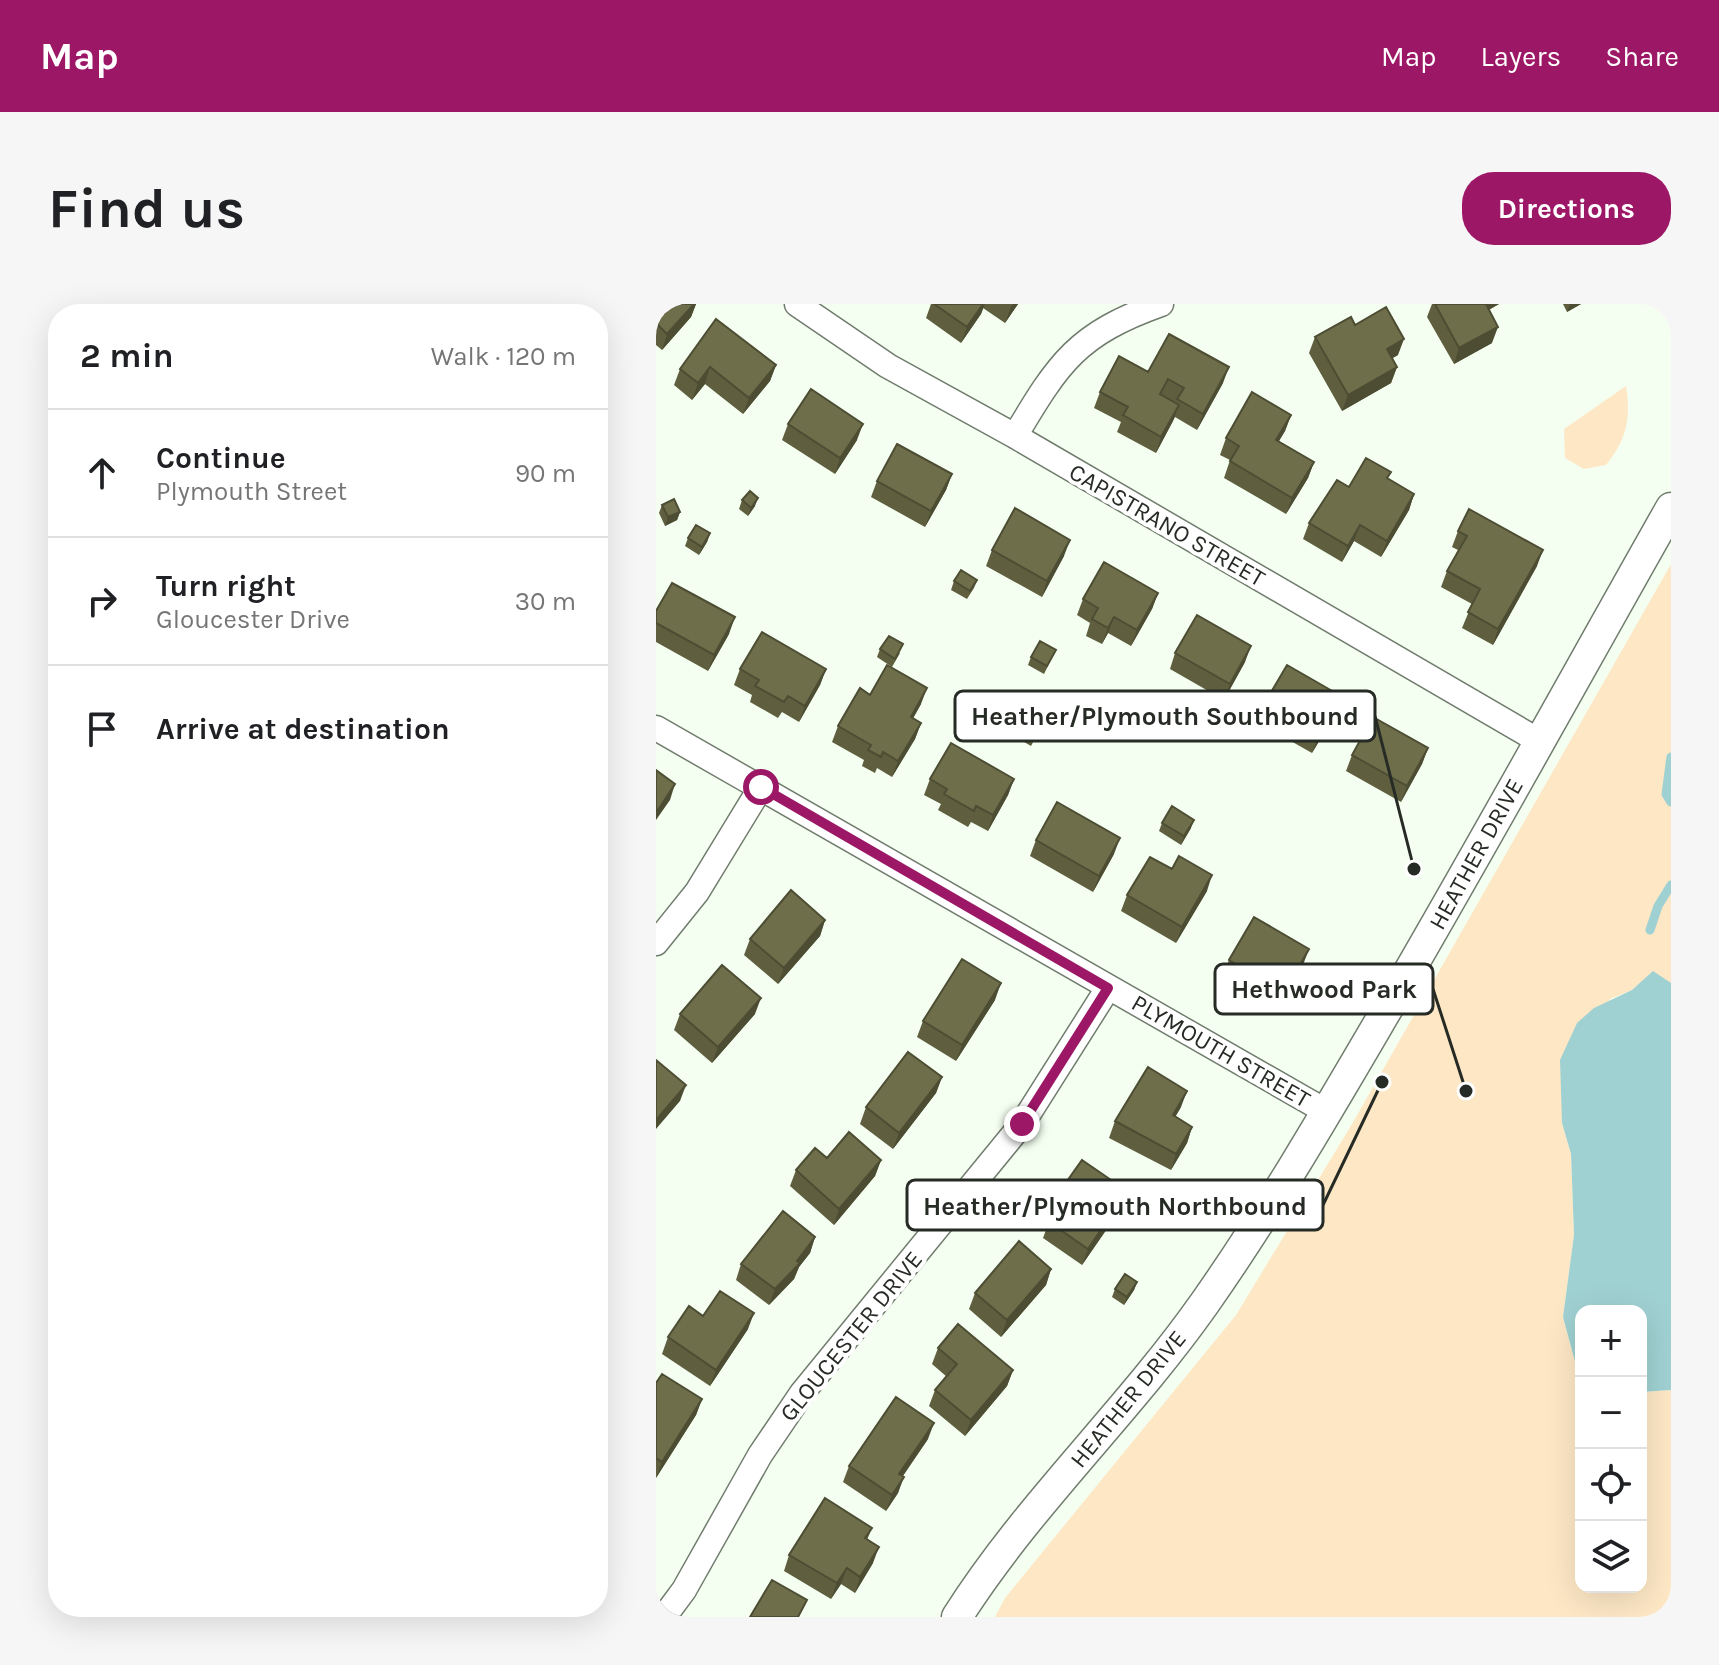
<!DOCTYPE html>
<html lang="en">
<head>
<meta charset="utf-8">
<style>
	body { margin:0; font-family:Karla,sans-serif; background:#f6f6f6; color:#202124 }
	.controls { position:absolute; right:24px; bottom:24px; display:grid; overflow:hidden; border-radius:16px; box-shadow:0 8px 32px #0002 }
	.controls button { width:72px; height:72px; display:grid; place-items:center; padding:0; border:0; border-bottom:2px solid #e0e0e0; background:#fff; color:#202124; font:40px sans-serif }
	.stop { position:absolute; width:24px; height:24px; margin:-18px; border:6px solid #9d1767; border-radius:50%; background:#fff }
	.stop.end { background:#9d1767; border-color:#fff; box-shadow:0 2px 8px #0008 }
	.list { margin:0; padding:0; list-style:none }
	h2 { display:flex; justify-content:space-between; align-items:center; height:104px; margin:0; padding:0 32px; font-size:34px }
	h2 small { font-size:26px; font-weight:400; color:#757577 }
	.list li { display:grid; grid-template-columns:52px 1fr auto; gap:24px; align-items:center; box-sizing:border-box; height:128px; padding:0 32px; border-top:2px solid #e0e0e0 }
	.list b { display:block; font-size:30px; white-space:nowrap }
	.list p { margin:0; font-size:26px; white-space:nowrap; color:#757577 }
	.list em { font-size:26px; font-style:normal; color:#757577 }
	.icon { flex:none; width:44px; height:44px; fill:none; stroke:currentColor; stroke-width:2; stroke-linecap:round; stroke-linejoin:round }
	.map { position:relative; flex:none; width:1015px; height:1313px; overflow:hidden; border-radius:32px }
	header { display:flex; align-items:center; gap:48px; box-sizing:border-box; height:112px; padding:0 40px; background:#9d1767; color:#fff }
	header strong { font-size:38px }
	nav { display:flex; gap:44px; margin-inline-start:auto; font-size:28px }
	.intro { display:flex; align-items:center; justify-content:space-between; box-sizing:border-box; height:192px; padding:0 48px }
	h1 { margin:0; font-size:56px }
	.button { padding:20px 36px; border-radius:32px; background:#9d1767; color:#fff; font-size:28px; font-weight:700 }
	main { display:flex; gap:48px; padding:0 48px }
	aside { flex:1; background:#fff; border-radius:32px; box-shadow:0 8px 32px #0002 }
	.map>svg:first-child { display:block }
</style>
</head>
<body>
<header>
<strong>Map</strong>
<nav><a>Map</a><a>Layers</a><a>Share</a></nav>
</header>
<div class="intro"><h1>Find us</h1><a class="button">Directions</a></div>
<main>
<aside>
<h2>2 min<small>Walk · 120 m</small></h2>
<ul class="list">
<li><svg class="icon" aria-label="ahead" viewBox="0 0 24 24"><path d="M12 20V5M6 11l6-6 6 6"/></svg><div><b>Continue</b><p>Plymouth Street</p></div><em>90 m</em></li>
<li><svg class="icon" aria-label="right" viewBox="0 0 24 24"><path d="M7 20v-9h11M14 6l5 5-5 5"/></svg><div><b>Turn right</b><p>Gloucester Drive</p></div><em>30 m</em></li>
<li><svg class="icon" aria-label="arrive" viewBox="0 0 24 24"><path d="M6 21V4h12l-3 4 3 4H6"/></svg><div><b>Arrive at destination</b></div></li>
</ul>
</aside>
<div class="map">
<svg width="1015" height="1313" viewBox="0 0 1015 1313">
	<rect width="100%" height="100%" fill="#f4fff1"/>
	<!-- green -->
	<path fill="#fde7c5" d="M970 82C975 114 971 135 950 161L928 165 909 154 908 125Z
		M1015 260V679L997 668 976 686 954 695 906 819 915 850 918 931 907 1013 925 1080V1283H985V1088L1015 1086V1313H339L349 1294 580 1011 696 820Z"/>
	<!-- water -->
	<path fill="#a0d1d2" d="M997 667 1015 679V1086L985 1088V1007H925V1080L907 1013 918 931 915 850 906 819 904 756 921 719 938 704 976 686Z"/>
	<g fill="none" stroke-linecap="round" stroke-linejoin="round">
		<!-- stream -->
		<path stroke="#a0d1d2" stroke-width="9" d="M1015 453 1010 490 1015 498
			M994 626 1002 602 1015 581"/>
		<defs>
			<path id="minor" d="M141 0 232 62 359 132 883 437
				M359 132C403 58 421 30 505 0
				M0 424 671 808
				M0 639 41 588 105 483
				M8 1313 28 1286 104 1151 146 1089 366 820 452 684"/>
			<path id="tertiary" d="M301 1313C372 1201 471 1109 548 1000 614 906 672 806 730 707 827 541 920 372 1015 204"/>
		</defs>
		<!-- minor casing -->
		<use href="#minor" stroke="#707c6d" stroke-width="27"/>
		<!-- tertiary casing -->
		<use href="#tertiary" stroke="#707c6d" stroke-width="33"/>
		<!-- minor -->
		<use href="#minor" stroke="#fff" stroke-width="24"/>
		<!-- tertiary -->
		<use href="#tertiary" stroke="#fff" stroke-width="30"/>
	</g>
	<!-- wall -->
	<path fill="#5f5f40" d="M0 0H40L35 13 6 46 0 41Z
		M275 0H362L349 19 327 4 325 10 305 39 270 14Z
		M776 0H843L833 6 836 39 798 60 771 13Z
		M907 0H925L911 8Z
		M659 33 742 51 736 54 741 63 735 79 686 107 653 49Z
		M120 61 114 77 87 110 49 80 36 96 18 81 24 65Z
		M492 68 567 79 541 126 519 113 500 149 461 128 465 118 438 104 444 88Z
		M635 111 629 127 623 137 658 158 652 174 630 210 568 174 574 156 564 151 570 134Z
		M132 120 201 136 179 170 126 136Z
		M296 170 290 186 269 223 215 193 221 177Z
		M732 175 758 190 753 206 725 253 698 237 686 258 647 235 653 219 693 183Z
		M86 196 99 202 92 212 83 205Z
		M6 201 24 208 21 216 9 222 3 209Z
		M802 227 881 262 837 341 806 324 816 300 785 283 791 267 802 246 796 243Z
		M54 229 51 238 43 251 29 242 32 234Z
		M336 246 408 252 386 293 330 262Z
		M321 276 318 284 311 295 295 286 298 277Z
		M502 289 496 305 475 342 452 329 446 340 430 332 434 319 421 311 427 295Z
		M0 307 73 330 52 367 0 338Z
		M224 345 244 349 236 363 221 353Z
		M400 346 388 370 372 361 375 353Z
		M519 349 589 358 568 396 514 365Z
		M84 365H170L164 381 143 418 126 408 122 414 94 398 96 391 78 381Z
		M214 391 265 400 257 414 265 419 259 435 236 473 221 464 219 469 206 462 208 456 176 438 182 422Z
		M685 392 680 409 656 449 601 418 607 402Z
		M387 417 384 425 375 442 363 435 366 426Z
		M772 444 766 460 745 498 690 467 696 451Z
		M274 475H358L352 491 332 527 315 518 312 523 282 506 285 500 268 491Z
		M506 519 535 524 525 541 503 527Z
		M380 536 458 550 437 588 374 552Z
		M551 587 520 639 465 607 471 591Z
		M169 616 164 632 122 680 88 651 94 635Z
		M573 656 647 661 622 704 567 672Z
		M339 696 300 757 261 733 267 717Z
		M24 710H99L56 759 18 726Z
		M286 773 280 789 237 845 204 820 210 803Z
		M525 803 519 813 536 823 531 839 515 866 453 834 459 817Z
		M171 854 225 856 219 872 178 921 134 882 140 866Z
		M471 887 466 903 426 961 387 934 394 915 392 913 397 897Z
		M159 933 154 949 143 963 138 975 113 1001 80 976 85 960Z
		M395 965 390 981 345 1033 313 1005 319 989Z
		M481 978 478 986 468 1001 456 993 459 985Z
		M47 1012 92 1025 54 1082 6 1050 12 1033Z
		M282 1044 357 1066 351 1082 309 1132 273 1102 279 1086 291 1073 276 1060Z
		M0 1079 46 1095 40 1111 0 1174Z
		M272 1135 247 1172 242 1189 230 1207 187 1178 193 1162Z
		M216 1224 211 1236 217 1259 199 1289 185 1280 175 1295 128 1267 133 1251Z"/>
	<!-- shaded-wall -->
	<path fill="#4d4d34" d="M38 0H40L35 13 6 46 11 30Z
		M327 0H329L325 10 305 39 311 23Z
		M357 0H362L349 19 355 3Z
		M826 0H843L821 12Z
		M914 0H925L911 8Z
		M842 23 836 39 798 60 803 44Z
		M748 35 742 51 725 61 731 45Z
		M120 61 114 77 87 110 93 94Z
		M54 63 49 80 36 96 42 79Z
		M573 63 567 79 541 126 547 110Z
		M741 63 735 79 686 107 692 91Z
		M523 101 517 117 500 149 505 133Z
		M635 111 629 127 614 152 620 136Z
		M207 120 201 136 179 170 184 154Z
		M658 158 652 174 630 210 636 194Z
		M296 170 290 186 269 223 275 207Z
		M758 190 753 206 725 253 731 237Z
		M102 194 99 202 92 212 95 204Z
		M24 208 21 216 9 222 12 213Z
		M704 221 698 237 686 258 692 242Z
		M54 229 51 238 43 251 46 243Z
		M414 236 408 252 386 293 391 277Z
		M887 246 881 262 837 341 842 325Z
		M502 289 496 305 475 342 481 326Z
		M79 313 73 330 52 367 58 351Z
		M458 313 452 329 446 340 452 324Z
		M595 342 589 358 568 396 574 380Z
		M170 365 164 381 143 418 149 402Z
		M271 384 265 400 249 429 255 413Z
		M685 392 680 409 656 449 662 433Z
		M265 419 259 435 236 473 242 457Z
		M772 444 766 460 745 498 751 482Z
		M358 475 352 491 332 527 337 511Z
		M19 480 14 496 0 516V509Z
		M538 516 535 524 525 541 528 532Z
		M464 534 458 550 437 588 443 572Z
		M556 571 551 587 520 639 526 623Z
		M169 616 164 632 122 680 128 664Z
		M653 645 647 661 622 704 628 688Z
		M345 679 339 696 300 757 306 741Z
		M105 694 99 710 56 759 62 743Z
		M286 773 280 789 237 845 243 829Z
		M30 781 24 797 0 825V816Z
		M531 787 525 803 511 827 517 811Z
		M536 823 531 839 515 866 520 850Z
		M225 856 219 872 178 921 183 905Z
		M471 887 466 903 426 961 432 945Z
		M159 933 154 949 143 963 138 975 113 1001 119 985Z
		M395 965 390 981 345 1033 351 1016Z
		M481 978 478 986 468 1001 471 993Z
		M98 1009 92 1025 54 1082 60 1066Z
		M357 1066 351 1082 309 1132 315 1116Z
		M46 1095 40 1111 0 1174 6 1158Z
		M278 1119 272 1135 237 1186 243 1170Z
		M248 1173 242 1189 230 1207 236 1191Z
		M223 1243 217 1259 199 1289 204 1273Z
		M191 1264 185 1280 175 1295 181 1279Z"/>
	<!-- building -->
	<path fill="#6e6e4b" stroke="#4d4d34" stroke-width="2" d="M0 0H38L11 30 0 19Z
		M278 0H327L311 23Z
		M779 0H830L842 23 803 44Z
		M730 3 748 35 731 45 741 63 692 91 659 33 695 13 699 21Z
		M60 15 120 61 93 94 54 63 42 79 24 65Z
		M513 30 573 63 547 110 521 95 528 84 512 75 504 90 523 101 505 133 467 111 472 103 444 88 463 52 492 68Z
		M155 85 207 120 184 154 132 120Z
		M596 88 635 111 620 136 658 158 636 194 574 157 583 142 570 134Z
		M241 140 296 170 275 207 221 177Z
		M710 154 735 168 731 174 758 190 731 237 704 221 692 242 653 219 681 176 693 183Z
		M94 187 102 194 95 204 86 196Z
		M18 195 24 208 12 213 6 201Z
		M359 204 414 236 391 277 336 246Z
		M813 205 887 246 842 325 812 308 824 285 791 267 811 232 802 227Z
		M40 221 54 229 46 243 32 234Z
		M448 258 502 289 481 326 458 313 452 324 436 315 442 304 427 295Z
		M305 266 321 276 314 287 298 277Z
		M16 279 79 313 58 351 0 319V307Z
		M541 311 595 342 574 380 519 349Z
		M106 328 170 365 149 402 132 392 128 398 99 382 103 376 84 365Z
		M233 332 247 340 239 355 224 345Z
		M384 337 400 346 391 362 375 353Z
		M231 361 271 384 255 413 265 419 242 457 227 448 225 453 212 446 215 441 182 422 204 384 214 391Z
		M631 361 685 392 662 433 607 402Z
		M717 413 772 444 751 482 696 451Z
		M295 439 358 475 337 511 320 502 318 507 288 490 291 485 274 475Z
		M0 466 19 480 0 509Z
		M401 498 464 534 443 572 380 536Z
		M516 502 538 516 528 532 506 519Z
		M523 552 556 571 526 623 471 591 494 553 516 565Z
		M135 586 169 616 128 664 94 635Z
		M598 613 653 645 628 688 573 656Z
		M306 655 345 679 306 741 267 717Z
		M66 661 105 694 62 743 24 710Z
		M252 748 286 773 243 829 210 803Z
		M0 756 30 781 0 816Z
		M492 763 531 787 517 811 536 823 520 850 459 817Z
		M193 828 225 856 183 905 140 866 159 844 171 854Z
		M426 856 471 887 432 945 393 918 404 901 397 897Z
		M127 907 159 933 141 957 144 959 119 985 85 960Z
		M363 937 395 965 351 1016 319 989Z
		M469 970 481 978 471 993 459 985Z
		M64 987 98 1009 60 1066 12 1033 33 1002 47 1012Z
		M302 1020 357 1066 315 1116 279 1086 301 1060 282 1044Z
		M6 1070 46 1095 6 1158 0 1154V1079Z
		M240 1093 278 1119 243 1170 248 1173 236 1191 193 1162Z
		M169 1194 216 1224 209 1234 223 1243 204 1273 191 1264 181 1279 133 1251Z
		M116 1276 151 1296 142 1313H94Z"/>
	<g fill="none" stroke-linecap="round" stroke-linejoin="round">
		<!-- route -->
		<path stroke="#9d1767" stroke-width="10" d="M105 483 452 684 366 820"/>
	</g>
	<g text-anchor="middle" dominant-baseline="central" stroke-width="8" stroke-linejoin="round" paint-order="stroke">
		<!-- street labels -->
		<g font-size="24" fill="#272b25" stroke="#fff">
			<text transform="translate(511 221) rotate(30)">CAPISTRANO STREET</text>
			<text transform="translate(820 550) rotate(-61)">HEATHER DRIVE</text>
			<text transform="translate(565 747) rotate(30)">PLYMOUTH STREET</text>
			<text transform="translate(195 1032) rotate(-51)">GLOUCESTER DRIVE</text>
			<text transform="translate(472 1095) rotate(-51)">HEATHER DRIVE</text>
		</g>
	</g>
	<!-- callouts -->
	<path fill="none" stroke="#272b25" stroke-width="3" d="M758 565L719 412M810 787L777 685M726 778L667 901"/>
	<g fill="#272b25" stroke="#fff" stroke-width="3">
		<circle cx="758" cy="565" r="8"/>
		<circle cx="810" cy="787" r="8"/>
		<circle cx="726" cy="778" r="8"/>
	</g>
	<g fill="#fff" stroke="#272b25" stroke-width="3">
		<rect x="299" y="387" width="420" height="50" rx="8"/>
		<rect x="559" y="660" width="218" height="50" rx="8"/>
		<rect x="251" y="876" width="416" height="50" rx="8"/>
	</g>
	<g font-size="26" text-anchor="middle" font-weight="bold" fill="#272b25">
		<text x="509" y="421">Heather/Plymouth Southbound</text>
		<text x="668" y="694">Hethwood Park</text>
		<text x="459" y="911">Heather/Plymouth Northbound</text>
	</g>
</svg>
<div class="controls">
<button>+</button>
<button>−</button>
<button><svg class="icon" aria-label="locate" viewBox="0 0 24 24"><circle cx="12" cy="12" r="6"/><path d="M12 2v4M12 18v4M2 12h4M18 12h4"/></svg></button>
<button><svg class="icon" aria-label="layers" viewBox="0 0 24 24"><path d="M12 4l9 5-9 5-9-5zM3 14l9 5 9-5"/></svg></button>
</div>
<div class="stop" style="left:105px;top:483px"></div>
<div class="stop end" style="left:366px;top:820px"></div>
</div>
</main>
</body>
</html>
